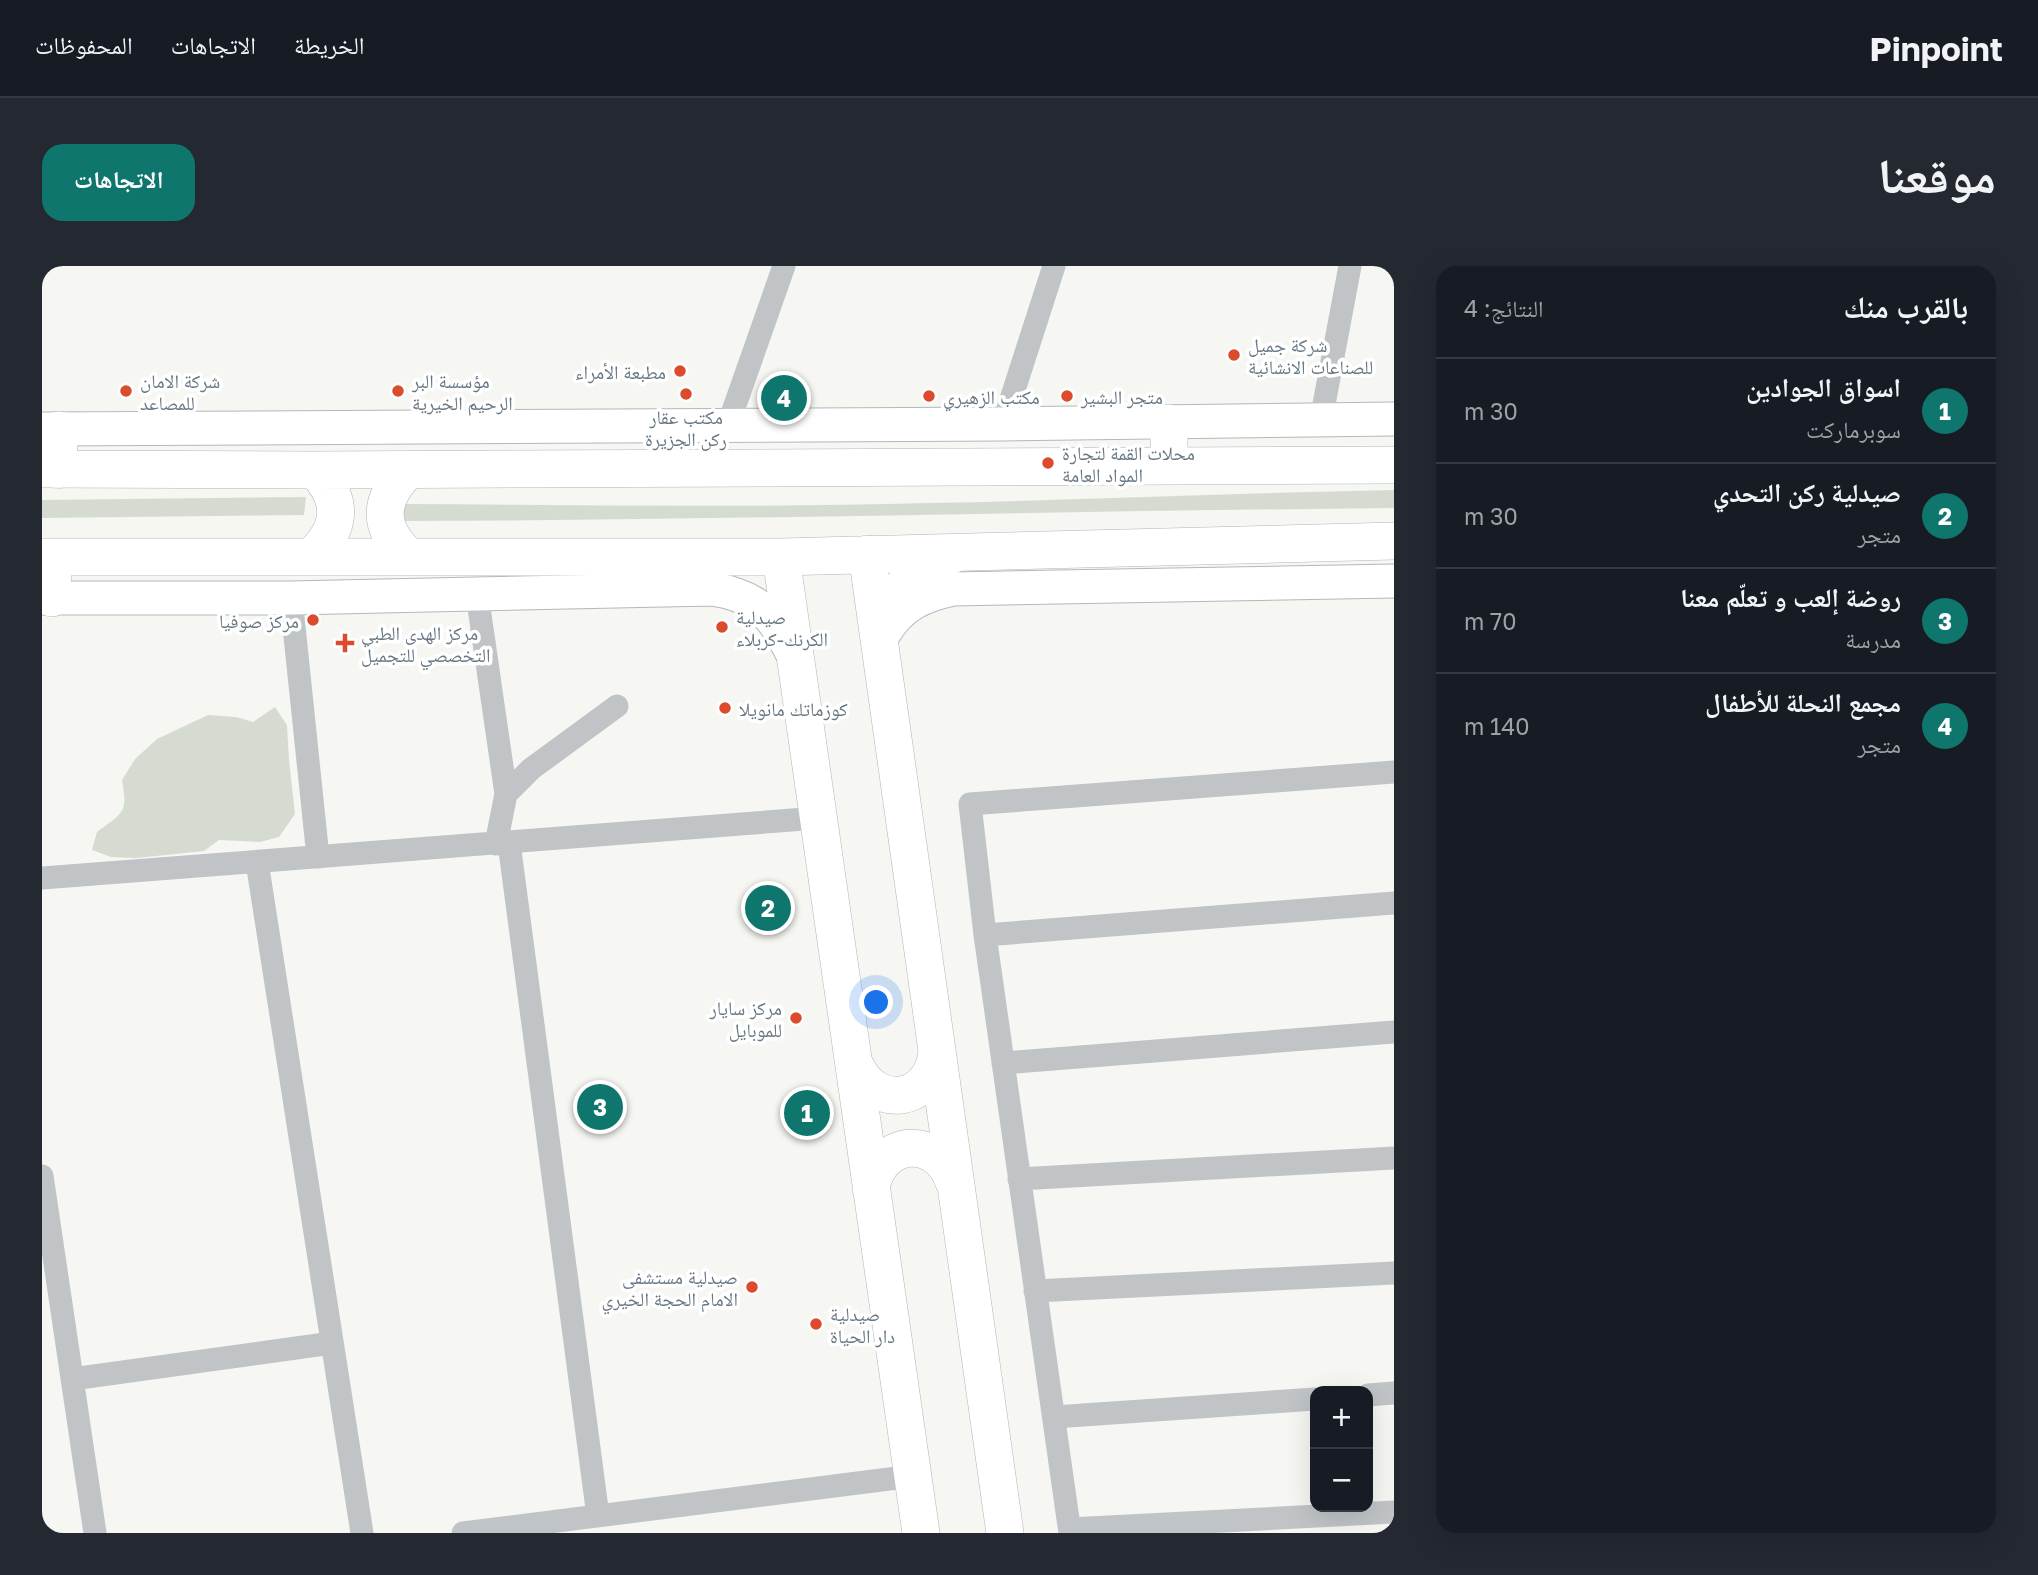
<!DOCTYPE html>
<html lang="ar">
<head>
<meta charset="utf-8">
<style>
	body { margin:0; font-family:"Golos Text","Noto Naskh Arabic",sans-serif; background:#242831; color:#f1f3f6; direction:rtl }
	.controls { position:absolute; right:21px; bottom:21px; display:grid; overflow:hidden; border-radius:14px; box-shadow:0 7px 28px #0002 }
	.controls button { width:63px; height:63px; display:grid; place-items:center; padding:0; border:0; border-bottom:2px solid #363941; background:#171b24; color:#f1f3f6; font:35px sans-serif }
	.you { position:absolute; left:835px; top:737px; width:24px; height:24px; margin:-18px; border:5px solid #fff; border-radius:50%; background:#1a73e8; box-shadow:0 0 0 10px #1a73e833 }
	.badge { display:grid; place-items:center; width:46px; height:46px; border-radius:50%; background:#0f766e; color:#fff; font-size:23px; font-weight:700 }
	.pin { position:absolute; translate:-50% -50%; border:4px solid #fff; box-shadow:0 2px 7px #0006 }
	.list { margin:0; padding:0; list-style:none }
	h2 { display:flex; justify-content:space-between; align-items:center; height:91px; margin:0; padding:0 28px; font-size:30px }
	h2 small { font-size:23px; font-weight:400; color:#9ea1a6 }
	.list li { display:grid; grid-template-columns:46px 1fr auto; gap:21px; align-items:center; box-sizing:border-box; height:105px; padding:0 28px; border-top:2px solid #363941 }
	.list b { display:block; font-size:26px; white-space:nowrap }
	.list p { margin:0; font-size:23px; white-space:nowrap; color:#9ea1a6 }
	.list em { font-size:23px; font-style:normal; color:#9ea1a6 }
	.map { position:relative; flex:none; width:1352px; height:1267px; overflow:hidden; direction:ltr; border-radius:21px }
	header { display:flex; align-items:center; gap:42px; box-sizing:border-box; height:98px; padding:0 35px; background:#171b24; border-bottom:2px solid #363941 }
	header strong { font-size:33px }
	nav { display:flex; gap:38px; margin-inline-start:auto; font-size:24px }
	.intro { display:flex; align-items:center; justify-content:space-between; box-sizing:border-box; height:168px; padding:0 42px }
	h1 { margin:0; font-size:49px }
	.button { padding:18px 32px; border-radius:21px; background:#0f766e; color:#fff; font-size:24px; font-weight:700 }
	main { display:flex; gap:42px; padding:0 42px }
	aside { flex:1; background:#171b24; border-radius:21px; box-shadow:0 7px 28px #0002 }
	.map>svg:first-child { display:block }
</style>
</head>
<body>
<header>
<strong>Pinpoint</strong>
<nav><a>الخريطة</a><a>الاتجاهات</a><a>المحفوظات</a></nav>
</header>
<div class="intro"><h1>موقعنا</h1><a class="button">الاتجاهات</a></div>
<main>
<aside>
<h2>بالقرب منك<small>النتائج: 4</small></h2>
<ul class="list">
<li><span class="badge">1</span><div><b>اسواق الجوادين</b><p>سوبرماركت</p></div><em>30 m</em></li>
<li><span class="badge">2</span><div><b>صيدلية ركن التحدي</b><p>متجر</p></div><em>30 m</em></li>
<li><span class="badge">3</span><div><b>روضة إلعب و تعلّم معنا</b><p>مدرسة</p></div><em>70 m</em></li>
<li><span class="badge">4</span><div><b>مجمع النحلة للأطفال</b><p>متجر</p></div><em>140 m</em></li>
</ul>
</aside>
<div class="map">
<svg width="1352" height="1267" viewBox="0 0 1352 1267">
	<rect width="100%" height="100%" fill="#f6f6f3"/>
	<!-- green -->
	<path fill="#d6dbd2" d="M1352 224V242C1021 245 689 254 358 255V238C534 239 711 242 887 237 1042 234 1197 227 1352 224Z
		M264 231 262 249 0 252V234Z
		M233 441 245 459 247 494 253 548 237 571 218 576 177 574 162 585 95 592 69 591 50 584 55 566C81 547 86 547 80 514L93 493 115 473 166 449 194 451 211 456Z"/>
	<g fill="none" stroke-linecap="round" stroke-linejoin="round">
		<defs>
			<path id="secondary" d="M0 163 961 158 1352 153
				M0 332H249L670 323C716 330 731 348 751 389
				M843 366C859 339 882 329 911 323L1352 315"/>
			<path id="primary" d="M1127 200V157
				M0 203 273 204 1352 199
				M16 204 17 164
				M366 204C336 234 335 261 366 290
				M825 288 963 1267
				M270 290C300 262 302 234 273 204
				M0 291H739L1352 275
				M739 291 879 1267
				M10 332 11 291
				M838 369C841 328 876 302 912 288
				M813 799C834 846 891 836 895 785
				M829 922C838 872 896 868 912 916"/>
		</defs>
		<!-- secondary casing -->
		<use href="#secondary" stroke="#b2b8bc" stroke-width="35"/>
		<!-- primary casing -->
		<use href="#primary" stroke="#b1b6ba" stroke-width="38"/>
		<!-- street -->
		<path stroke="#c0c4c7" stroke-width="23" d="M1279 154 1308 0
			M961 158 1012 0
			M686 159 742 0
			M435 328 464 528
			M249 332 276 591
			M467 577 556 1250
			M454 578 464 528 489 503 575 440
			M215 596 320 1267
			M0 612 776 552
			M943 669 1352 637
			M961 797 1352 766
			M0 910 53 1267
			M977 913 1352 892
			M993 1025 1352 1007
			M30 1113 290 1077
			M1326 1129 1352 1127
			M1012 1151 1273 1133
			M1028 1263 1352 1246
			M421 1267 871 1210
			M1028 1267 943 669 928 538 1352 506"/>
		<!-- secondary -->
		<use href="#secondary" stroke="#fff" stroke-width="33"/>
		<!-- primary -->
		<use href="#primary" stroke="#fff" stroke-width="37"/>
	</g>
	<!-- markers -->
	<g fill="#dc4b2d" stroke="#fff" stroke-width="2.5">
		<circle cx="1192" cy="89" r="7"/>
		<circle cx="638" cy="105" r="7"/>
		<circle cx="84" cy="125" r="7"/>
		<circle cx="356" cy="125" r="7"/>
		<circle cx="644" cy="128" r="7"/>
		<circle cx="887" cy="130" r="7"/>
		<circle cx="1025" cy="130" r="7"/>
		<circle cx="1006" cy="197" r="7"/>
		<circle cx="271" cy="354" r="7"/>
		<circle cx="680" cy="361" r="7"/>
		<path d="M299.5 366.5h7v7h7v7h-7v7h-7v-7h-7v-7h7z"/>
		<circle cx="683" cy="442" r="7"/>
		<circle cx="754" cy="752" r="7"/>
		<circle cx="710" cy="1021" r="7"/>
		<circle cx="774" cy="1058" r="7"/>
	</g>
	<g text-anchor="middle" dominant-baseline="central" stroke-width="7" stroke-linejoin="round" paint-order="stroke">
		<!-- poi labels -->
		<g font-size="19" fill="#667883" stroke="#fff" text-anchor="start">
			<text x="1206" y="78">شركة جميل<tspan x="1206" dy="22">للصناعات الانشائية</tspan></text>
			<text x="624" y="105" text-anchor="end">مطبعة الأمراء</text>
			<text x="98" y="114">شركة الامان<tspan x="98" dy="22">للمصاعد</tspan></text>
			<text x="370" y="114">مؤسسة البر<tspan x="370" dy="22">الرحيم الخيرية</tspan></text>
			<text x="901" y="130">مكتب الزهيري</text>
			<text x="1039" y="130">متجر البشير</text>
			<text x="644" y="150" text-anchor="middle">مكتب عقار<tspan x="644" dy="22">ركن الجزيرة</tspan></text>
			<text x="1020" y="186">محلات القمة لتجارة<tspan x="1020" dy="22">المواد العامة</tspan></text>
			<text x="694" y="350">صيدلية<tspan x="694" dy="22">الكرنك-كربلاء</tspan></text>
			<text x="257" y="354" text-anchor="end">مركز صوفيا</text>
			<text x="319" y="366">مركز الهدى الطبي<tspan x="319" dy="22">التخصصي للتجميل</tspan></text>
			<text x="697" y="442">كوزماتك مانويلا</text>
			<text x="740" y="741" text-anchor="end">مركز سايار<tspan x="740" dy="22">للموبايل</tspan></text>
			<text x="696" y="1010" text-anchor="end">صيدلية مستشفى<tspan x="696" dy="22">الامام الحجة الخيري</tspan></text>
			<text x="788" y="1047">صيدلية<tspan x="788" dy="22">دار الحياة</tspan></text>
		</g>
	</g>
</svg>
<div class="controls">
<button>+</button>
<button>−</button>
</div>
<div class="you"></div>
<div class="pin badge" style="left:765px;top:847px">1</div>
<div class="pin badge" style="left:726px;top:642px">2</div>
<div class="pin badge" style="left:558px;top:841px">3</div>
<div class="pin badge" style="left:742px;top:132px">4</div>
</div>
</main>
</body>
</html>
